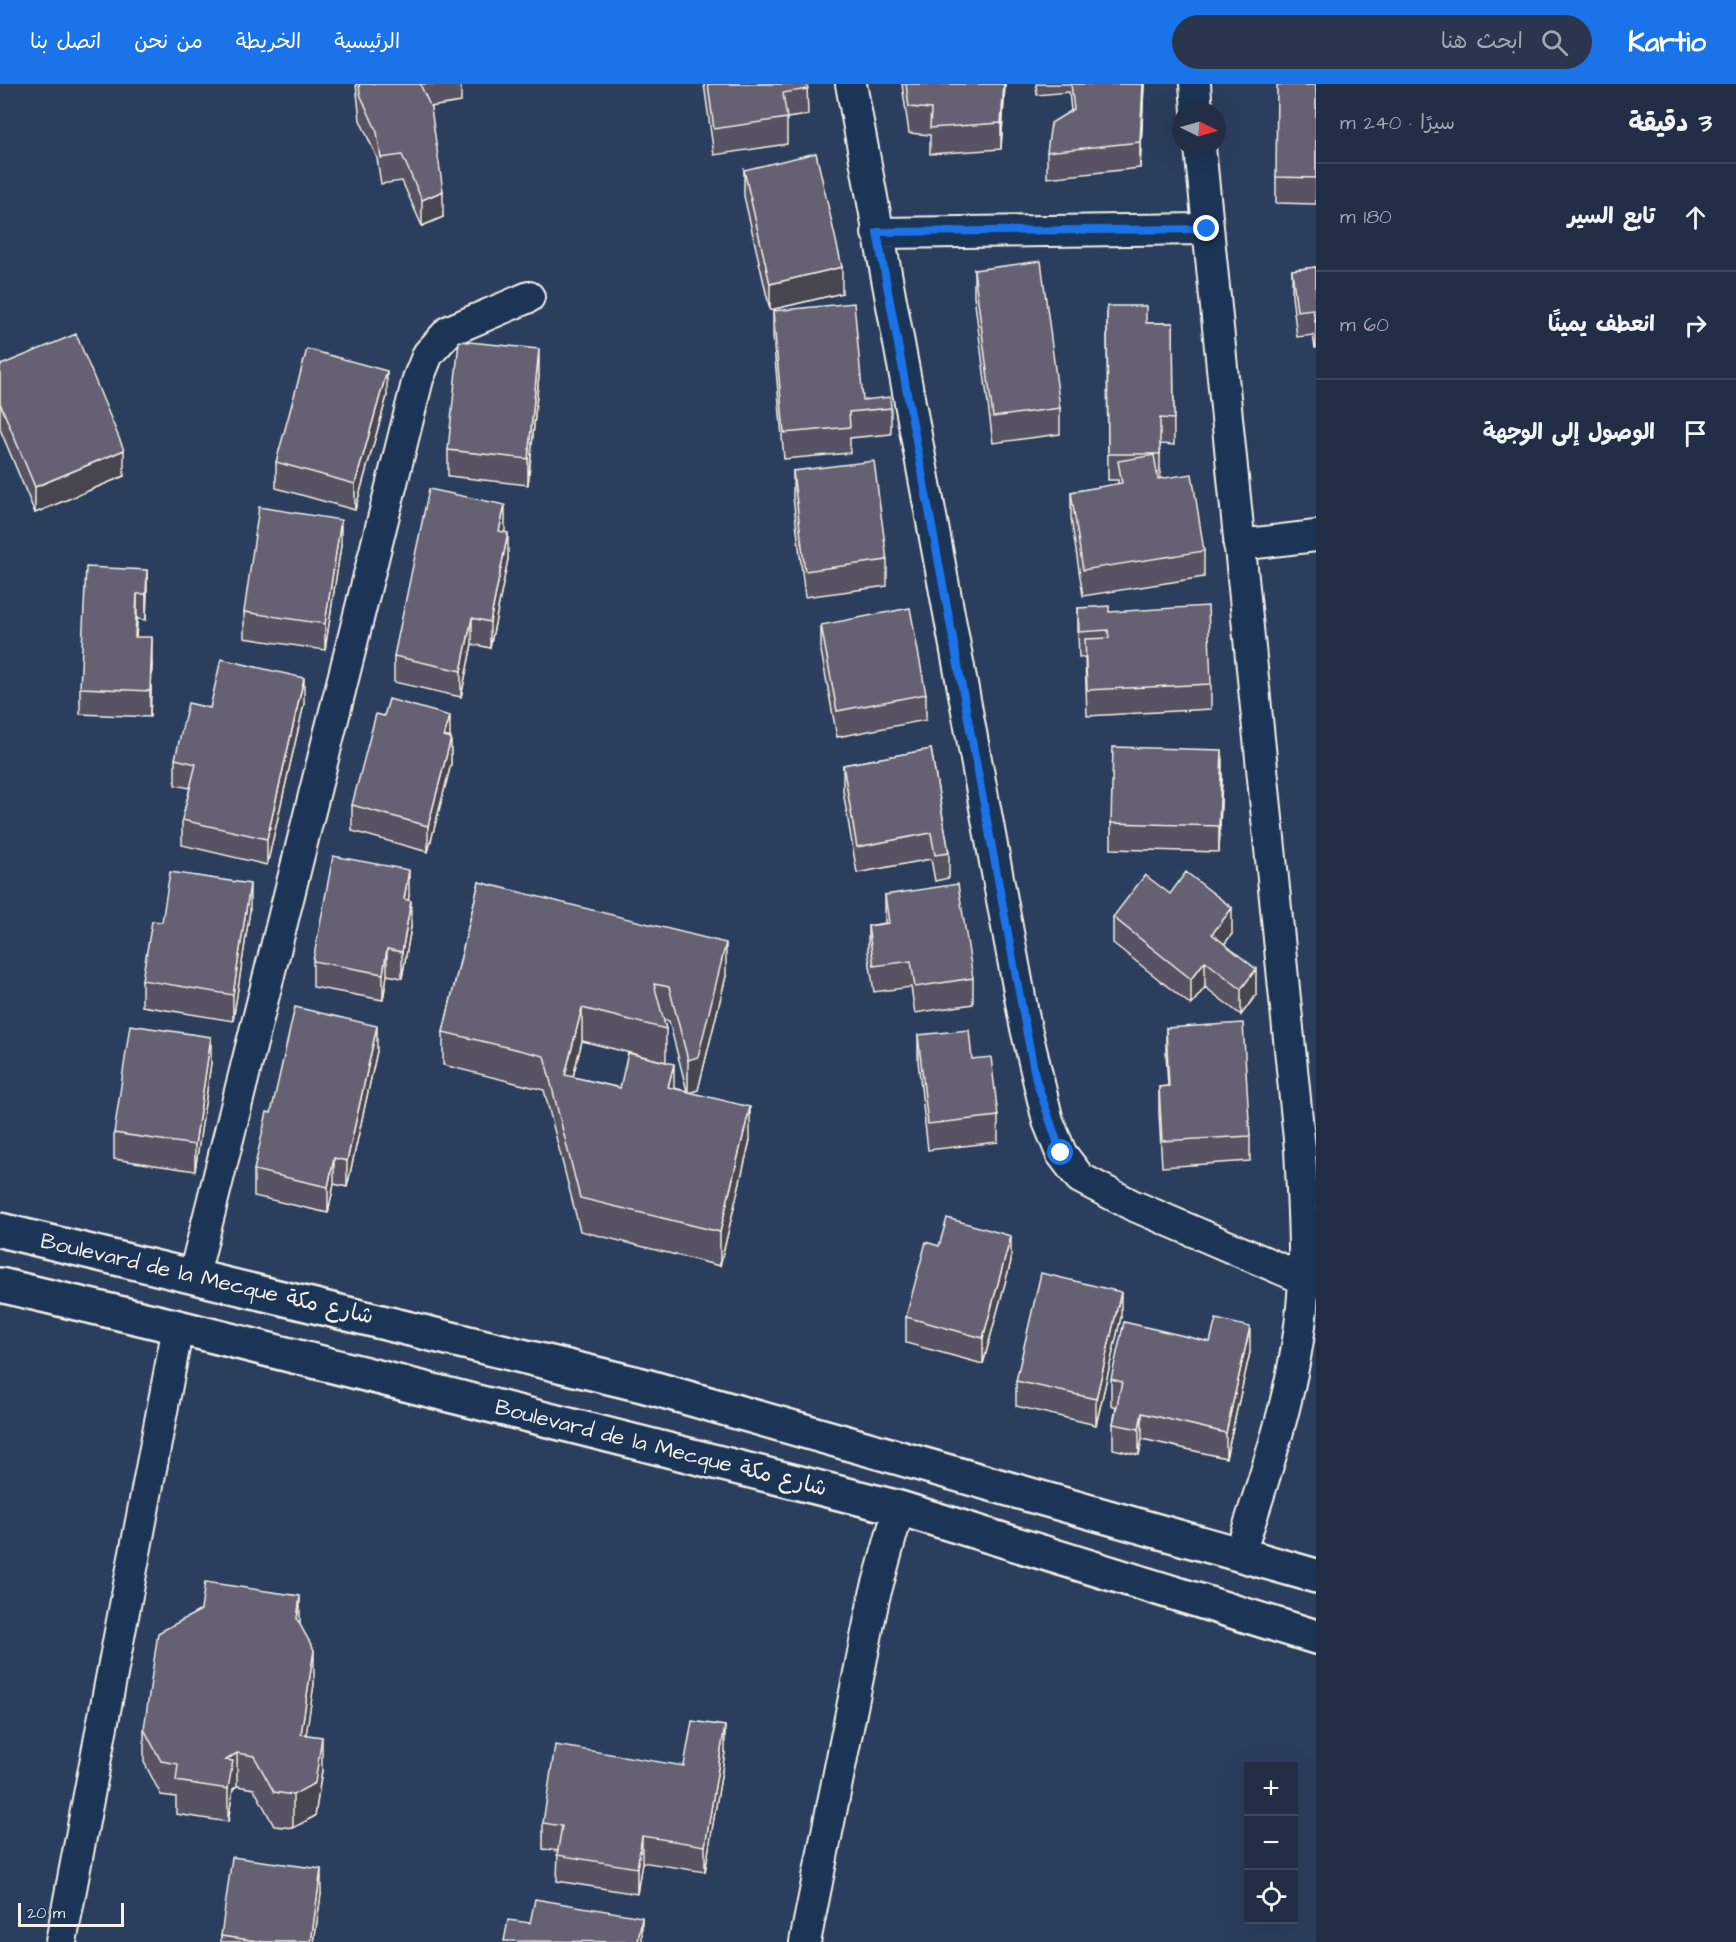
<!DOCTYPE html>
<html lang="ar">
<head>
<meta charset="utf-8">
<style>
	body { margin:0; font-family:"Architects Daughter","Playpen Sans Arabic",sans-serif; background:#29364d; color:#f1f3f6; direction:rtl }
	.controls { position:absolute; right:18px; bottom:18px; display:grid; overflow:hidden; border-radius:0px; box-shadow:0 6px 24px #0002 }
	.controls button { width:54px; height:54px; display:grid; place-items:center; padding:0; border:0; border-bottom:2px solid #3e4a5f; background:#212e46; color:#f1f3f6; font:30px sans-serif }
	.compass { position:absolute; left:1172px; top:18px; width:54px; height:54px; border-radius:50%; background:#212e46; box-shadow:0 6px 24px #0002; rotate:95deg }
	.scale { position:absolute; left:18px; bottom:15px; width:106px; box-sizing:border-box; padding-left:6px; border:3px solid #f4f1e8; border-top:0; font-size:16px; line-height:21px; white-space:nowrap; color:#f4f1e8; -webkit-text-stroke:4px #1d3557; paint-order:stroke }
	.stop { position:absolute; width:18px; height:18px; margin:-14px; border:4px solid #1a73e8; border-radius:50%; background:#fff }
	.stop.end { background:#1a73e8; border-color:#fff; box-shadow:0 2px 6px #0008 }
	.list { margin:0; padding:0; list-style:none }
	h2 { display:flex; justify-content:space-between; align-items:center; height:78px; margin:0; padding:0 24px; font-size:26px }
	h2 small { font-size:20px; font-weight:400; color:#a2a8b3 }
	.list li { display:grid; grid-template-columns:39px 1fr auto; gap:18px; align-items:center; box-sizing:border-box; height:108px; padding:0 24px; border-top:2px solid #3e4a5f }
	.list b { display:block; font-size:22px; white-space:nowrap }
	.list em { font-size:20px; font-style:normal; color:#a2a8b3 }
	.icon { flex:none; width:33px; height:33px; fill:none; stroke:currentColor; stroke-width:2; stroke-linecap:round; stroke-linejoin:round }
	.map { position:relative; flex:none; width:1316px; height:1858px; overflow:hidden; direction:ltr }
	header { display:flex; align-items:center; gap:36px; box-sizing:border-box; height:84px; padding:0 30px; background:#1a73e8; color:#fff }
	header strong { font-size:28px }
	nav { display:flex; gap:33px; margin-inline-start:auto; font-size:21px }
	.search { width:420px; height:54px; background:#29364d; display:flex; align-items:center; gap:15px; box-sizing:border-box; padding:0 21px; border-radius:33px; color:#a2a8b3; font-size:22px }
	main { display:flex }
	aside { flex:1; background:#212e46 }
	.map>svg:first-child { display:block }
</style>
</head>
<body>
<header>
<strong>Kartio</strong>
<div class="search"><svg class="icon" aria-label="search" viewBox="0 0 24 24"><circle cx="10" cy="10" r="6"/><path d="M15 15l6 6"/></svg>ابحث هنا</div>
<nav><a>الرئيسية</a><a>الخريطة</a><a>من نحن</a><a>اتصل بنا</a></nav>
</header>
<main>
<aside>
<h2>3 دقيقة<small>سيرًا · 240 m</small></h2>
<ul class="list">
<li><svg class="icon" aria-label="ahead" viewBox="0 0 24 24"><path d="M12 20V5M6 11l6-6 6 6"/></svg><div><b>تابع السير</b></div><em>180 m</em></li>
<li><svg class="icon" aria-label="right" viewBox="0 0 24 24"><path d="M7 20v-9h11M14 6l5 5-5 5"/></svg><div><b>انعطف يمينًا</b></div><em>60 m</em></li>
<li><svg class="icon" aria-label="arrive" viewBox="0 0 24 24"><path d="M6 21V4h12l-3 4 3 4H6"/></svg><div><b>الوصول إلى الوجهة</b></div></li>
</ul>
</aside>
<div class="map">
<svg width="1316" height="1858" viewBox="0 0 1316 1858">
	<rect width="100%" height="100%" fill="#2c3e5d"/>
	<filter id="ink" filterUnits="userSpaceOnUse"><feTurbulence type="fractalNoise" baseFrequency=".0167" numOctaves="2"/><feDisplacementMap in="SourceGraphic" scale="12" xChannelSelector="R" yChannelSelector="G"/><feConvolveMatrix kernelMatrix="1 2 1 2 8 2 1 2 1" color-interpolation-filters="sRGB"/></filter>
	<g filter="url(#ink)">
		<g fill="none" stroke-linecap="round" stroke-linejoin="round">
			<defs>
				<path id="minor" d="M851 0 1025 940 1048 1037 1061 1069 1080 1094 1132 1121 1304 1195
					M1195 0 1197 27
					M1200 63 1300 1065C1302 1108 1305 1151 1304 1193 1301 1288 1269 1380 1240 1469
					M877 149 1207 145
					M1239 461 1316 452
					M194 1191 418 295 428 270 449 247 529 213
					M61 1858 178 1243
					M805 1858 874 1514 899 1424"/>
				<path id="secondary" d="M0 1146 642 1301 1316 1492
					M0 1201 178 1243 899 1424 1316 1553"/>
			</defs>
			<!-- minor casing -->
			<use href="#minor" stroke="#f4f1e8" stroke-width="34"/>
			<!-- secondary casing -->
			<use href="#secondary" stroke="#f4f1e8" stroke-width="38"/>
			<!-- minor -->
			<use href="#minor" stroke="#1d3557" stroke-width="30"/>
			<!-- secondary -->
			<use href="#secondary" stroke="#1d3557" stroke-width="33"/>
		</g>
		<!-- wall -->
		<path fill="#585363" stroke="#f4f1e8" stroke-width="1.5" fill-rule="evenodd" d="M356 0H461V18L430 23 443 133 422 142 402 97 381 100 377 74 360 36Z
			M704 0H807L808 31 787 34V60L714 71Z
			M902 0H1005L1001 65 930 70V51L909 49Z
			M1036 0H1144L1140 84 1047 94V68L1071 27 1069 8 1037 11Z
			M1316 1V120L1276 119V93Z
			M744 86 842 209 770 226 744 112Z
			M1316 183V264H1315L1313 251 1297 253 1292 212V186Z
			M974 186 1060 324V350L993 359 974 212Z
			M1107 222 1146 239H1173L1174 361 1160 360V395L1204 467V493L1083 512 1071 434V408L1118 400V396H1108Z
			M773 227 863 316 891 324V350L850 354V369L784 375 773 252Z
			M0 279 1 281 124 392 35 429 0 345Z
			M539 291 528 401 448 392V366Z
			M387 312 355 426 276 404V378Z
			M793 387 887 476V502L805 513 793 413Z
			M505 449 508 475 490 564 472 560 461 613 394 598V572Z
			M341 461 325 566 244 554V528Z
			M147 486 146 536 137 535 136 553 152 579 150 633 80 630V604Z
			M1078 524 1109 528 1211 600V625L1087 632 1085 573H1079L1078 550Z
			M821 541 926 610V636L837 653 821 567Z
			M304 620 267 781 182 761V736L190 704 175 701V675L210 624Z
			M450 654 451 680 428 768 352 747V721Z
			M931 665 949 769V794L935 797 931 775 857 789 843 707V681Z
			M1222 692 1219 768 1111 765V739Z
			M479 798 726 892 698 1006 691 1008 750 1056 720 1182 580 1147 544 1006 443 981V948ZM663 935 669 937 687 1007 674 1004H620L573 993 582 957 666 978V945Z
			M1170 810 1232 850 1224 860 1256 911 1241 931 1205 903 1191 921 1113 859V833Z
			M885 811 973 894V920L915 929 911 903 874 908 868 868V842L885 839Z
			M409 812 408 816 411 843 402 894 387 891 383 916 313 903V877Z
			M250 826 233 937 142 922V896L162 838Z
			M1166 944 1250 1052V1077L1162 1083 1159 1029V1003L1168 1002 1166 969Z
			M918 951 972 975 998 1032V1058L928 1066 918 977Z
			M377 967 347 1103 334 1100 328 1129 254 1112V1086L271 1029Z
			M211 979 195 1087 114 1075V1049Z
			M939 1162 1011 1177 983 1280 906 1259V1233Z
			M1121 1233 1096 1341 1016 1322V1297Z
			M1210 1258 1250 1268 1226 1374 1142 1355 1139 1371 1113 1365V1340L1116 1323 1111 1321V1295Z
			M300 1541 314 1600 306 1650 322 1686 315 1732 293 1744 274 1742 254 1705 237 1702 233 1705 228 1738 176 1730V1713L161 1711 144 1678V1645Z
			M725 1668 705 1788 642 1778 637 1810 557 1797 558 1767 543 1765V1739L684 1682Z
			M321 1810 314 1858H221V1852Z"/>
		<!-- shaded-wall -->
		<path fill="#474450" stroke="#f4f1e8" stroke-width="1.5" d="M1004 0H1005L1001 65V39Z
			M1143 0H1144L1140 84V58Z
			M443 107V133L422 142V116Z
			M842 183V209L770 226V200Z
			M539 265V291L528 401V375Z
			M387 287V312L355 426V400Z
			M124 366V392L35 429V403Z
			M505 421V447L499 473V447Z
			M341 436V461L325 566V540Z
			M508 449V475L490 564V538Z
			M147 486V512L146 536V510Z
			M137 510V535L135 579V553Z
			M472 534V560L461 613V587Z
			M152 553V579L150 633V607Z
			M304 594V620L267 781V755Z
			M450 632V657L444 652Z
			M451 654V680L428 768V742Z
			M1222 666V692L1219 768V742Z
			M409 786V812L404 841V815Z
			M250 800V826L233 937V911Z
			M411 817V843L402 894V868Z
			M1232 824V850L1212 876V850Z
			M726 859V892L698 1006 688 1009V976Z
			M387 865V891L383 916V890Z
			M1205 877V903L1191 921V895Z
			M1256 885V911L1241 931V905Z
			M582 924V957L565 1024V991Z
			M377 942V967L347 1103V1077Z
			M211 953V979L195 1087V1061Z
			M674 980V1013L668 1003Z
			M750 1023V1056L720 1182V1148Z
			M334 1074V1100L328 1129V1103Z
			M1011 1152V1177L983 1280V1254Z
			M1121 1208V1233L1096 1341V1315Z
			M1250 1243V1268L1226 1374V1349Z
			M1142 1329V1355L1139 1371V1345Z
			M300 1512V1546L297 1535Z
			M314 1566V1600L301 1683V1650Z
			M725 1642V1668L705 1788V1762Z
			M322 1653V1686L315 1732 293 1744V1711Z
			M237 1669V1702L233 1705 228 1738V1705L226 1676Z
			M642 1752V1778L637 1810V1784Z
			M321 1785V1810L314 1858H311Z
			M642 1833V1858H638Z"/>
		<!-- building -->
		<path fill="#666173" stroke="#f4f1e8" stroke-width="1.5" d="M359 0H420L431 24 443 107 422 116 402 71 381 74 377 48 360 10Z
			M708 0H807L808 5 783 9 787 34 714 45Z
			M906 0H1004L1001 39 930 44 931 25 909 23Z
			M1071 0H1143L1140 58 1047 68 1051 39 1074 25Z
			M1277 1H1316V94L1276 93Z
			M816 69 842 183 770 200 744 86Z
			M1041 177 1060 324 993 333 974 186Z
			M1316 183V238H1315L1313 225 1297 227 1292 186Z
			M854 219 863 316 890 313 891 324 849 328 850 343 784 349 773 227Z
			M1107 222H1146V239H1173L1174 335 1160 334V370H1108Z
			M76 250 124 366 35 403 0 319V279L1 281Z
			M459 257 539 265 528 375 448 366Z
			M307 265 387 287 355 400 276 378Z
			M1154 371 1158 395 1192 390 1204 467 1083 486 1071 408 1122 399 1118 377Z
			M874 377 887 476 805 487 793 387Z
			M429 405 505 421 499 447 508 449 490 538 472 534 461 587 394 572Z
			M259 423 341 436 325 540 244 528Z
			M86 483 147 486 146 510H137L135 553H152L150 607 80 604Z
			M1109 522V528L1208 522 1211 600 1087 606 1085 555 1109 554 1108 546 1079 548 1078 524Z
			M910 524 926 610 837 627 821 541Z
			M221 575 304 594 267 755 182 736 196 680 175 675 188 619 210 624Z
			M389 615 450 632 444 652 451 654 428 742 352 721 376 630 384 632Z
			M1113 663 1222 666 1219 742 1111 739Z
			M931 665 949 769 935 771 931 749 857 763 843 681Z
			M333 772 409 786 404 815 411 817 402 868 387 865 383 890 313 877Z
			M170 788 250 800 233 911 142 896 152 837 162 838Z
			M1186 788 1232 824 1212 850 1256 885 1241 905 1205 877 1191 895 1113 833 1145 791 1170 810Z
			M479 798 726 859 698 973 688 976 669 903 654 900 666 945 582 924 565 991 620 1004 628 969 674 980 668 1003 750 1023 720 1148 580 1114 544 972 443 948Z
			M958 800 973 894 915 903 911 877 874 882 868 842 889 839 885 811Z
			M295 923 377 942 347 1077 334 1074 328 1103 254 1086 267 1028 271 1029Z
			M1243 939 1250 1052 1162 1057 1159 1003 1169 1002 1166 944Z
			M130 941 211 953 195 1061 114 1049Z
			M969 946 972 975 991 973 998 1032 928 1040 918 951Z
			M947 1134 1011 1152 983 1254 906 1233 926 1158 939 1162Z
			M1041 1189 1121 1208 1096 1315 1016 1297Z
			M1216 1235 1250 1243 1226 1349 1142 1329 1139 1345 1113 1340 1122 1298 1111 1295 1124 1238 1210 1258Z
			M205 1498 300 1512 297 1535 314 1566 301 1650 322 1653 315 1699 293 1711 274 1708 254 1672 237 1669 226 1676 233 1677 228 1705 176 1697 178 1680 161 1677 144 1645 158 1549 201 1526Z
			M692 1637 725 1642 705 1762 642 1752 637 1784 557 1771 562 1742 543 1739 555 1661 684 1682Z
			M232 1773 321 1785 311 1858H264L221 1852Z
			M535 1815 642 1833 638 1858 504 1857 508 1836 530 1839Z"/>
	</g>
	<g fill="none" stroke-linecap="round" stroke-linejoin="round" filter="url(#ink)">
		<!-- route -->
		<path stroke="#1a73e8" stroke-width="8" d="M1061 1069 1036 996 1025 940 877 148 1207 145"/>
	</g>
	<g text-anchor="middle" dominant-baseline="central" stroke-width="5" stroke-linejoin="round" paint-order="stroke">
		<!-- street labels -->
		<g font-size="22" fill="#f4f1e8" stroke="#1d3557">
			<text transform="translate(207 1195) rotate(13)">Boulevard de la Mecque شارع مكة</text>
			<text transform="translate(661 1364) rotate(14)">Boulevard de la Mecque شارع مكة</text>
		</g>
	</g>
</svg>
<div class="controls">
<button>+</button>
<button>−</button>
<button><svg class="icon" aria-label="locate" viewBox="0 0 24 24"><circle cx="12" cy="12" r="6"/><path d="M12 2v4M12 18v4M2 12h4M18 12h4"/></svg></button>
</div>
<svg class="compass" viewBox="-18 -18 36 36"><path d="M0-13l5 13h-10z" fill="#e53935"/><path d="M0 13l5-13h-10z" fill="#a2a8b3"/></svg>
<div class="scale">20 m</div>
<div class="stop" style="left:1061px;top:1069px"></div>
<div class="stop end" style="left:1207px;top:145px"></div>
</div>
</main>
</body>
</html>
